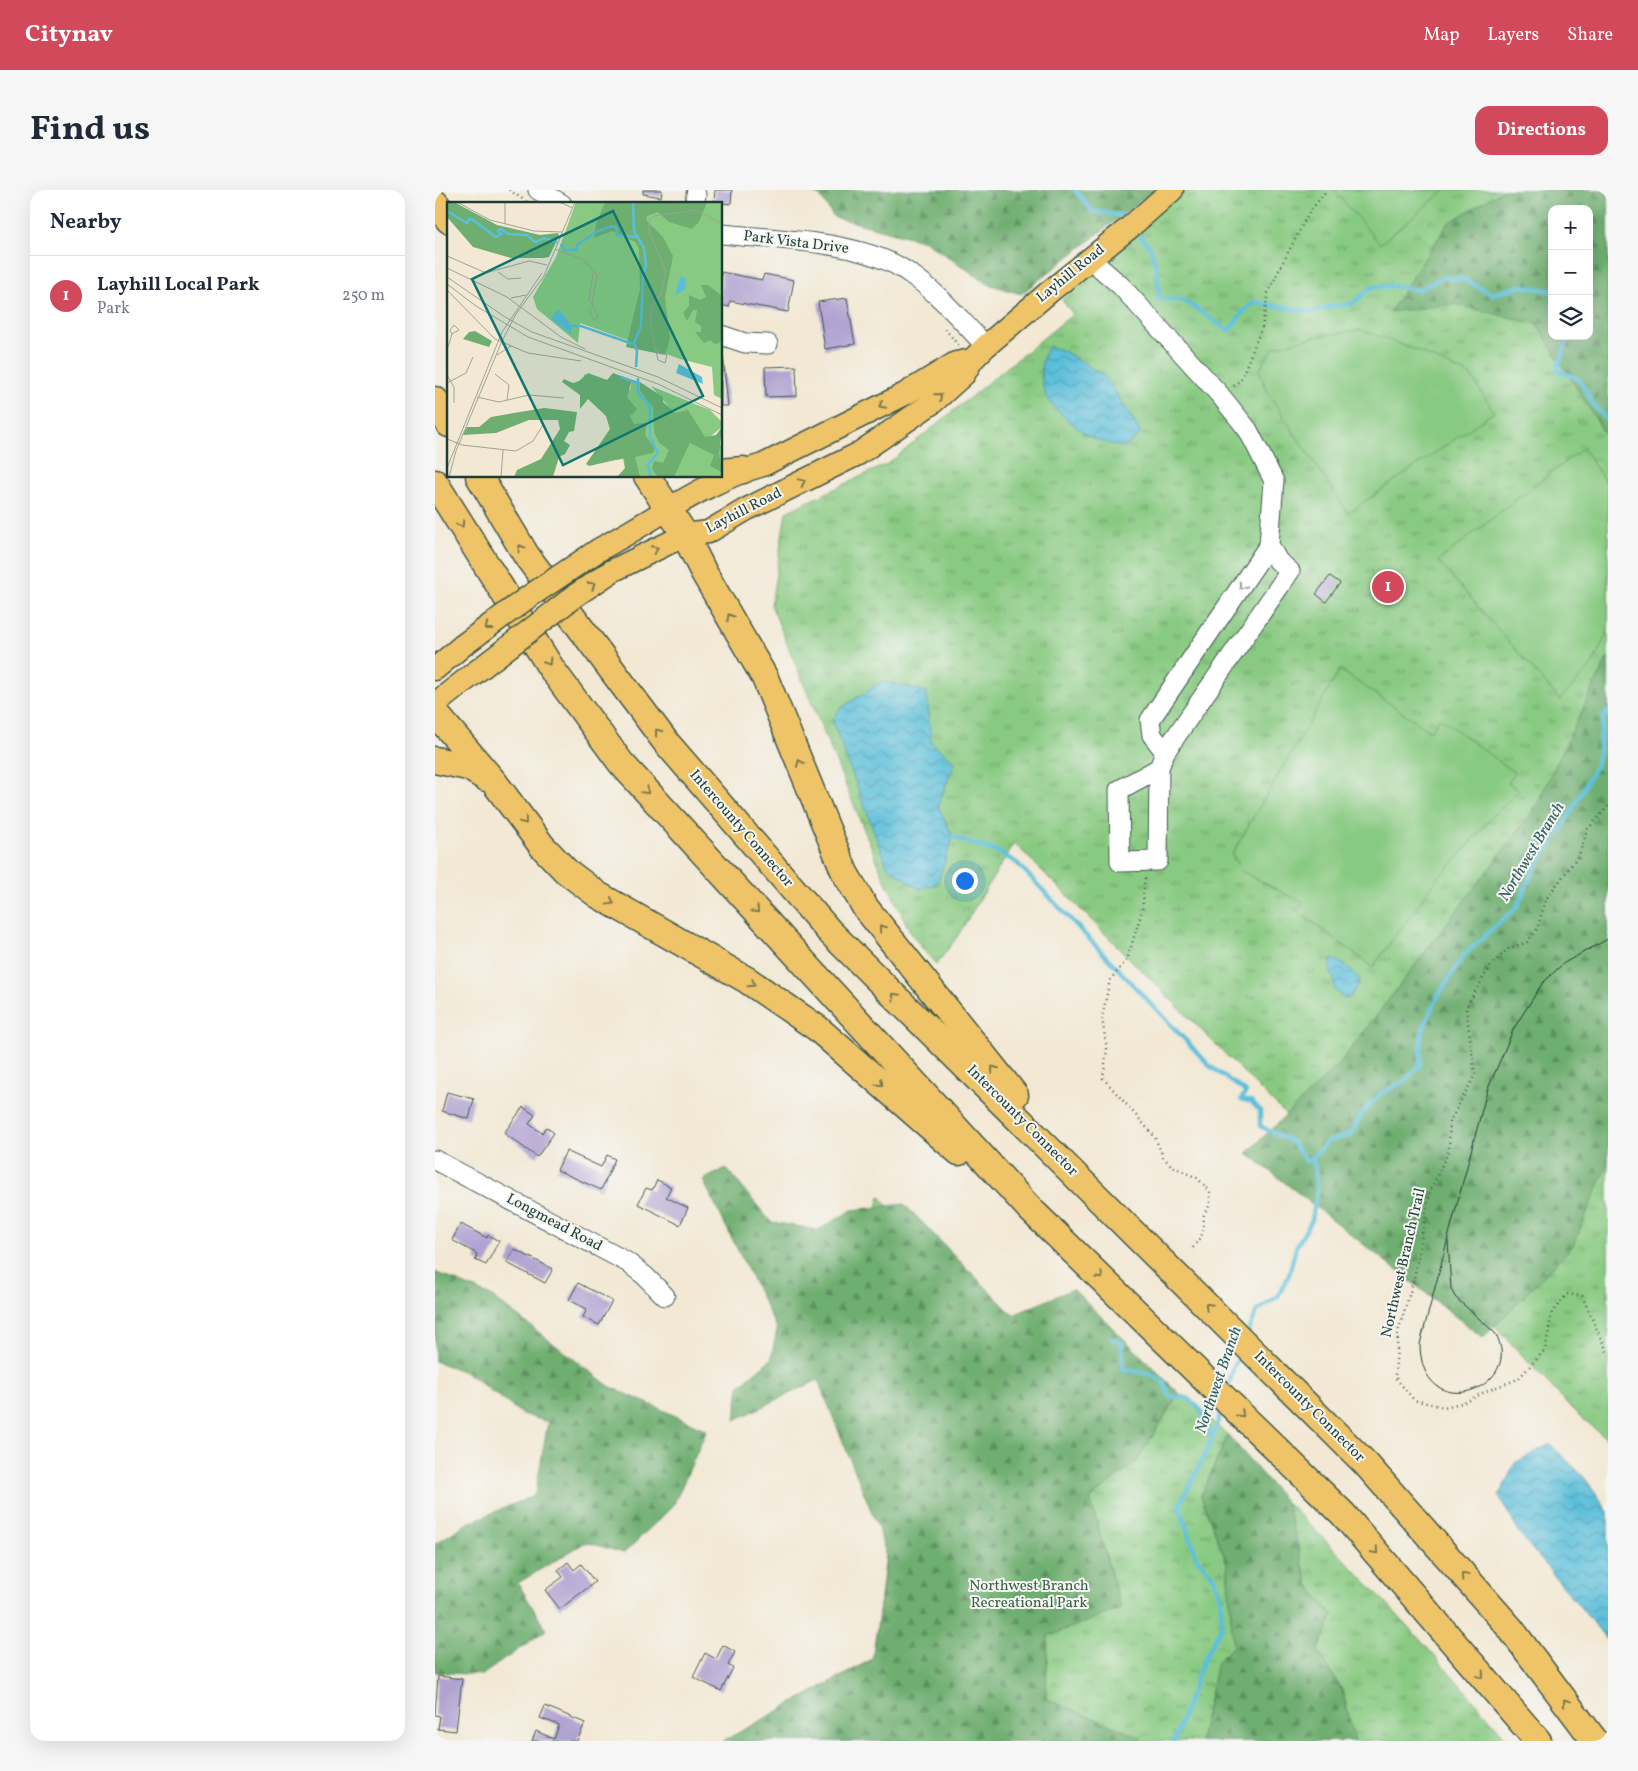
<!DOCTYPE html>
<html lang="en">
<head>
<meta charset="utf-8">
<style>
	body { margin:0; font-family:Vollkorn,serif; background:#f6f6f7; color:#1f2937 }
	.controls { position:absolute; right:15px; top:15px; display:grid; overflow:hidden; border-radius:10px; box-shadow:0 5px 20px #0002 }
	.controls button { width:45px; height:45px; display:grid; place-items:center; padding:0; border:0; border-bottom:1px solid #e0e1e3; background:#fff; color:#1f2937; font:25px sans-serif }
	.you { position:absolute; left:529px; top:690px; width:18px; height:18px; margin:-12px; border:4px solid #fff; border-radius:50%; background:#1a73e8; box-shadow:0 0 0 8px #1a73e833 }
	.badge { display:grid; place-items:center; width:32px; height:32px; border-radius:50%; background:#d1495b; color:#fff; font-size:16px; font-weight:700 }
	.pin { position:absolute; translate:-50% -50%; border:2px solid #fff; box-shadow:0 1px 5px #0006 }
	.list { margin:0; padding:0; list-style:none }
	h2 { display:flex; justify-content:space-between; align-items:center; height:65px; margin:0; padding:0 20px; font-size:21px }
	h2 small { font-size:16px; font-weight:400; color:#747a83 }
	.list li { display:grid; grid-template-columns:32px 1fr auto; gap:15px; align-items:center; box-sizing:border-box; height:80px; padding:0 20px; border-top:1px solid #e0e1e3 }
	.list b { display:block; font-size:19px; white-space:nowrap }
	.list p { margin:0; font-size:16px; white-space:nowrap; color:#747a83 }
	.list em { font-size:16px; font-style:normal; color:#747a83 }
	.icon { flex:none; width:28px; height:28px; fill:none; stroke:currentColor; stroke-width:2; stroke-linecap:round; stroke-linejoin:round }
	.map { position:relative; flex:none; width:1173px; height:1551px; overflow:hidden; border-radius:15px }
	header { display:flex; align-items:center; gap:30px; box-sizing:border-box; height:70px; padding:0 25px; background:#d1495b; color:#fff }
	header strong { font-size:24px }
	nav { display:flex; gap:28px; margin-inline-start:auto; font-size:18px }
	.intro { display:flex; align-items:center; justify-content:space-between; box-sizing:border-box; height:120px; padding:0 30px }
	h1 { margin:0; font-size:35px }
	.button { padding:12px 22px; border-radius:15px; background:#d1495b; color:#fff; font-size:18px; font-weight:700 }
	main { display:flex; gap:30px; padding:0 30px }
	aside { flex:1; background:#fff; border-radius:15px; box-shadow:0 5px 20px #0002 }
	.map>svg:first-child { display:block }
</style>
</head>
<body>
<header>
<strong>Citynav</strong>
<nav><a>Map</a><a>Layers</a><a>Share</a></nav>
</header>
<div class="intro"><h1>Find us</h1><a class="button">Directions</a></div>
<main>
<aside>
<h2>Nearby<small></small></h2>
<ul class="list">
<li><span class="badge">1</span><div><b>Layhill Local Park</b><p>Park</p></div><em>250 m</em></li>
</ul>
</aside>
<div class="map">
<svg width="1173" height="1551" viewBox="0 0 1173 1551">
	<defs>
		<pattern id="grass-tufts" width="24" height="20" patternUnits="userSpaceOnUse" patternTransform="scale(1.25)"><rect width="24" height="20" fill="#89ca82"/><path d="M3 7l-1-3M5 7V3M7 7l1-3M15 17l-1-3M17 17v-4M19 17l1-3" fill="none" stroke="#6fa56b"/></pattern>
		<pattern id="forest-firs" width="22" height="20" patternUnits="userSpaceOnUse" patternTransform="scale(1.25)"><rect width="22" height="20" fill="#6eae70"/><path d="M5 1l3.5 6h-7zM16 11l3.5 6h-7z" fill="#5a8f5d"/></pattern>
		<pattern id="water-waves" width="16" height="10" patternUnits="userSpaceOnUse" patternTransform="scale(1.25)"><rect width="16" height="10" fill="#5cbfda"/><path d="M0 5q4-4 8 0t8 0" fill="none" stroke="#4b9cb2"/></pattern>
	</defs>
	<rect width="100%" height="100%" fill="#f6f6f2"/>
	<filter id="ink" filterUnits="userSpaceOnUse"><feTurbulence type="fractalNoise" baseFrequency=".02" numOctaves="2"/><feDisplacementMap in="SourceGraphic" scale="10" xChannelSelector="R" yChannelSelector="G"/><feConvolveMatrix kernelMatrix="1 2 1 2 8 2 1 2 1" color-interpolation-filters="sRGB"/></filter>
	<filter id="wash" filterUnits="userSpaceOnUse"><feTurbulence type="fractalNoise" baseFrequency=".0096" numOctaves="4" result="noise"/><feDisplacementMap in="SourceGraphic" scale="20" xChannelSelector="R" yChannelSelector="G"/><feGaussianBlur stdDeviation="1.12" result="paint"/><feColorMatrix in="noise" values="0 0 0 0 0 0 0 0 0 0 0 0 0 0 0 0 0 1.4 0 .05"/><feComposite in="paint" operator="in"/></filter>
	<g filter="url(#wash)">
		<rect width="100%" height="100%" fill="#f2e8d4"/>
		<!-- grass -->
		<path fill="url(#grass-tufts)" stroke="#54845b" fill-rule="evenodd" d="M745 0H1173V1250L1139 1221 1033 1107 579 653 522 747 501 775 477 745 449 688 336 415 351 322 454 273 638 124 627 110 682 53ZM1117 19H1154V146H1117Z
			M445 1006 546 1146 683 1286 702 1271 744 1203 793 1245 766 1306 792 1373 794 1400 912 1518 907 1500 883 1461 898 1426 873 1394 851 1312C930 1387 1003 1468 1074 1551H290L439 1468 464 1249 425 1084Z"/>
		<!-- forest -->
		<path fill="url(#forest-firs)" stroke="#467652" fill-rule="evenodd" d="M370 0H719L586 104 553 94 490 51 399 27 385 6Z
			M1069 0H1173V249L1102 134 1019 114 955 122 1013 33ZM1117 19H1154V146H1117Z
			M1173 467V973L1138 1056 1048 1148 812 963 905 873 1099 620Z
			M291 978 336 1032 383 1040 417 1020 469 1014 578 1125 638 1099 744 1203 702 1271 655 1309 686 1419 613 1446 611 1509 707 1548 704 1551H288L437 1470 452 1368 444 1340 383 1190 300 1230 304 1196 336 1169 342 1139 268 990Z
			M0 1082 56 1106 174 1196 272 1240 238 1316 189 1363 151 1352 83 1393 111 1440 47 1485 0 1482V1354L31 1334 100 1305 113 1232 87 1224 32 1183 0 1171Z
			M793 1245 851 1312 873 1394 898 1426 883 1461 907 1500 920 1551H765L782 1472 798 1456 792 1373 766 1306Z"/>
		<!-- pitch -->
		<path fill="#89ca82" stroke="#54845b" d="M899 0H1010L945 54Z
			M926 140 979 159 1036 186 1059 222 913 323 833 203 824 180 839 157 884 146Z
			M1148 258 1173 296V441L1157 475 1125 510 1003 371Z
			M905 480 995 541 1005 528 1080 583 1073 593 1084 601 1060 623 1011 681 1005 685 938 777 862 721 868 713 806 681 797 664Z"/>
		<!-- water -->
		<path fill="url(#water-waves)" stroke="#3e7e87" d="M614 156 631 162 672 188 706 243 689 258C678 254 666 252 655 247 647 243 616 216 612 208 605 192 603 170 614 156Z
			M448 491 492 502 496 552 520 572 503 616 518 647 502 694 484 699 452 676 397 530 406 518Z
			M896 769C907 771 916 780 924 788L923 795 914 808 909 809 899 799V788L895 784Z
			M1115 1254 1150 1288 1173 1322V1451L1084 1343 1064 1306 1080 1273Z"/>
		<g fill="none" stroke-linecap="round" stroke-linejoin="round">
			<!-- stream -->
			<path stroke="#5cbfda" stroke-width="4.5" d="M640 0 657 21 689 26 693 32
				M701 41 716 59 722 82 724 109 748 110 794 141 807 123 819 112 877 122 898 116 917 114 937 97 961 96 983 100 1008 87 1028 89 1057 104 1087 96 1117 101
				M1134 146 1122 180 1145 190 1159 216 1173 231
				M518 647 563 662 582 673 776 877 811 902 806 909 816 912 825 920V936L857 952 871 971 878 967
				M812 1145 822 1121 843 1106 854 1085 861 1057 877 1030 882 1000 878 967 893 951 916 945 928 922 945 904 971 890 985 875 987 841 1003 806 1030 764 1082 717 1098 681 1127 638 1162 574 1168 528 1173 522
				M677 1149 687 1153 688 1179 716 1184 728 1191 735 1206 753 1208 766 1220 778 1249
				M793 1199 798 1179 806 1161
				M739 1551 767 1473 787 1435 785 1402 776 1383 762 1369 744 1315C761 1283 778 1253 787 1218"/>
		</g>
		<g id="blocks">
			<!-- building -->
			<path fill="#b0a2d1" d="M208 0H227L226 7 208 4Z
				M280 0H297L296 14 279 12Z
				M286 82 327 90 329 84 359 90 353 122 295 111 294 117 286 115Z
				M412 108 420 154 390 159 383 112Z
				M288 167 293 216H286V168Z
				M361 176 362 206 331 207 330 177Z
				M895 386 905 393 891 412 881 404Z
				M12 902 39 909 34 929 7 921Z
				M88 917 100 925 94 934 107 943 111 937 119 943 102 967 69 943Z
				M131 961 166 977 172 965 180 969 166 1000 122 980Z
				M222 990 236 997 231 1007 253 1018 245 1035 203 1014 211 998 217 1000Z
				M26 1034 52 1048 53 1045 64 1051 51 1075 40 1070 42 1064 17 1050Z
				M79 1059 118 1079 110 1093 72 1073Z
				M143 1093 177 1111 164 1135 148 1127 152 1119 134 1110Z
				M133 1372 139 1380 146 1374 160 1392 125 1419 110 1400 128 1387 123 1380Z
				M288 1455 300 1462 293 1475 298 1478 286 1501 258 1487 270 1463 281 1469Z
				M3 1486 27 1489 21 1541 3 1539 5 1526 0 1525Z
				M110 1516 150 1533 142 1551H97L101 1541 119 1549 124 1535 105 1528Z"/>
		</g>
	</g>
	<g filter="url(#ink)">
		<use href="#blocks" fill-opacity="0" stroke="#3f574c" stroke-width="1"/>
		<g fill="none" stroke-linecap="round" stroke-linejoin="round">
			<defs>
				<path id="minor" d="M103 0 127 14
					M260 14 261 4
					M286 44C342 50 428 50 474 83 504 103 526 131 551 156
					M655 69 685 95 785 205 813 240 839 291 834 355 843 371 855 381 730 562 724 578 723 671 685 672 684 600 724 578
					M286 145 310 153 333 154
					M730 562 717 545 715 530 834 355
					M0 970 192 1072 210 1086 230 1106"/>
				<path id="major" d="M165 359C217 331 272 290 328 275L470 204 521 173 537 170
					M177 381 250 345 273 342 312 319 423 264 497 213 529 184 537 170 551 156 614 102 694 38 737 0
					M0 479 27 456
					M0 514 37 485"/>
				<path id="highway" d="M0 13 14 30
					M0 210 14 234
					M286 282 308 280
					M44 286 91 365 230 551 394 741 931 1274 1075 1438 1160 1551
					M212 286 250 345 268 381 330 488 410 683 430 717 580 905
					M0 293 116 478 186 573 594 1018 908 1324 1103 1551
					M0 523 59 592 107 656 131 681 163 705 312 790 382 838 524 962
					M0 570 33 577 51 588"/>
			</defs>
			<!-- minor casing -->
			<use href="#minor" stroke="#3f574c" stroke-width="21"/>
			<!-- major casing -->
			<use href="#major" stroke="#3f574c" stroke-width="25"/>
			<!-- highway casing -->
			<use href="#highway" stroke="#3f574c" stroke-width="29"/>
			<!-- path -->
			<path stroke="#3f574c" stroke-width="2.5" stroke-dasharray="1 4" stroke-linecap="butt" d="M74 0 92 12
				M510 139 524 156
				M799 196 806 189 827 137 833 103 842 84 873 24 892 0
				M1173 616 1153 639 1144 665 1111 709 1102 739 1092 752 1073 759 1056 775 1031 817 1040 885 1015 931 1014 960 995 1001 979 1089 963 1142 960 1187 979 1210 1009 1217 1031 1212 1051 1201 1083 1189 1110 1160 1117 1123 1132 1104 1147 1106 1173 1164
				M710 688 707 721 692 770 675 790 667 828 672 859 668 888 720 947 728 967 737 976 762 988 775 1001V1015L769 1023 768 1043 757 1059"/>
			<!-- minor -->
			<use href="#minor" stroke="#fff" stroke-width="19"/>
			<!-- major -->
			<use href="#major" stroke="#efc469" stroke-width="22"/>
			<!-- highway -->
			<use href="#highway" stroke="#efc469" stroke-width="26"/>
			<!-- tram -->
			<path stroke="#1f3d34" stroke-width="1" d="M1013 1051 1016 1099 1020 1107 1060 1143C1093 1197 986 1239 985 1154L1052 901 1079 838 1107 794 1118 783 1129 773 1173 749"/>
			<defs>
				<path id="major-bridge" d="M27 456 92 408 165 359
					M37 485 141 405 177 381"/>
			</defs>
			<!-- major-bridge casing -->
			<use href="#major-bridge" stroke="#3f574c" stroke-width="25" stroke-linecap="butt"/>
			<!-- major-bridge -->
			<use href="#major-bridge" stroke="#efc469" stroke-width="22"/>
		</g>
		<!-- one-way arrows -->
		<defs><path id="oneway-chevron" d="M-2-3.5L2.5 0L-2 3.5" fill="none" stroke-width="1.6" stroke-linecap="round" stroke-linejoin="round" transform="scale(1.25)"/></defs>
		<g stroke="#7d7a4c">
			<use href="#oneway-chevron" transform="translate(504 206) rotate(-41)"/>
			<use href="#oneway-chevron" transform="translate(447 215) rotate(153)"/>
			<use href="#oneway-chevron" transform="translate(367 292) rotate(-26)"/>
			<use href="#oneway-chevron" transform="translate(26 334) rotate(57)"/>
			<use href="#oneway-chevron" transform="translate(86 358) rotate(-120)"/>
			<use href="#oneway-chevron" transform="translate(220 359) rotate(-26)"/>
			<use href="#oneway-chevron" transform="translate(157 395) rotate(-34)"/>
			<use href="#oneway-chevron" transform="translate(295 427) rotate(-120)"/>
			<use href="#oneway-chevron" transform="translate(53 437) rotate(143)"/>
			<use href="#oneway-chevron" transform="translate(113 472) rotate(58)"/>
			<use href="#oneway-chevron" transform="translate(223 542) rotate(-127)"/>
			<use href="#oneway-chevron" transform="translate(365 573) rotate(-113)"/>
			<use href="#oneway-chevron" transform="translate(211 601) rotate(47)"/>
			<use href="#oneway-chevron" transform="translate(89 631) rotate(53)"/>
			<use href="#oneway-chevron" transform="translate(176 712) rotate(29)"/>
			<use href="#oneway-chevron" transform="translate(321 720) rotate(47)"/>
			<use href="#oneway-chevron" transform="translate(447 738) rotate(-129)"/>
			<use href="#oneway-chevron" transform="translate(317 794) rotate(34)"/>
			<use href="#oneway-chevron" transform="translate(460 806) rotate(-135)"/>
			<use href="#oneway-chevron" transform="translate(559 879) rotate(-129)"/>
			<use href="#oneway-chevron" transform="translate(445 893) rotate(41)"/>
			<use href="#oneway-chevron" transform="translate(665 1086) rotate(44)"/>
			<use href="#oneway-chevron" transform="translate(773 1116) rotate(-135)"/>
			<use href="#oneway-chevron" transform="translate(806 1224) rotate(44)"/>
			<use href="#oneway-chevron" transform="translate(940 1361) rotate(49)"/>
			<use href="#oneway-chevron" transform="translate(1029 1386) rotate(-131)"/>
			<use href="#oneway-chevron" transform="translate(1046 1485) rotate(49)"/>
			<use href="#oneway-chevron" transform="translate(1131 1512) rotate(-127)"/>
		</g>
		<use stroke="#8f9e9a" href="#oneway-chevron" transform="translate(807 396) rotate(124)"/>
	</g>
	<g text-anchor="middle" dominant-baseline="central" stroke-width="4" stroke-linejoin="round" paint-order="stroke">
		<!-- street labels -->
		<g font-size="15" fill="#1f3d34" stroke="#f6f6f2">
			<text transform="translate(361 53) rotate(7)">Park Vista Drive</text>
			<text transform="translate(636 84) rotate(-39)">Layhill Road</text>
			<text transform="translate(309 321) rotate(-27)">Layhill Road</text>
			<text transform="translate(306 639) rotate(49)">Intercounty Connector</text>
			<text transform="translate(587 931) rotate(45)">Intercounty Connector</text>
			<text transform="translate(119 1033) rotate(28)">Longmead Road</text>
			<text transform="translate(969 1073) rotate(-77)">Northwest Branch Trail</text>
			<text transform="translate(874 1217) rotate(45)">Intercounty Connector</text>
		</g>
		<!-- park labels -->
		<g font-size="15" fill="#3a6048" stroke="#f6f6f2">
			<text x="594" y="1396">Northwest Branch<tspan x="594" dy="17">Recreational Park</tspan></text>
		</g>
		<!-- water labels -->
		<g font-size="16" font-style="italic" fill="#2e5e5e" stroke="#f6f6f2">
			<text transform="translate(1097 662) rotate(-59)">Northwest Branch</text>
			<text transform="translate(784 1190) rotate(-71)">Northwest Branch</text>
		</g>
	</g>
	<!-- overview -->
	<g transform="translate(12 12)">
		<rect width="275" height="275" fill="#f2e8d4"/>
		<path d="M129 0H275V197L267 193 265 165 233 157 133 121 131 141 90 107 86 95 109 55ZM137 172 158 182 183 188 185 178 193 180V189L202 198 221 204 204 184 263 208 275 220V225L264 234 275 244V275H169L179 270 176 257 140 262 164 227 154 199 139 182Z" fill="#89ca82"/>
		<path d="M0 0H7L50 23 93 33 111 31 112 34 102 55 97 56H64L26 45 0 15ZM158 0H260L252 20 245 27 222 20 211 10 200 14 199 18 216 35 226 54 218 95 223 137 218 153 179 145 193 87 192 46 188 40 165 29 147 36 149 22ZM254 83H261L275 94V140L268 142 263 138 257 141 248 130H254V124L248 120 250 108H246L240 119 236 111 242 104V93L253 98 259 95ZM28 129 45 139 42 145 16 137 22 130ZM141 171 160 178 166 171 185 178 180 195 190 207 183 214 187 222 200 221 198 233 208 246 206 251 188 255 193 275H170L178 266 177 256 142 264 139 262 163 227 159 214 141 197 133 207V193L115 180 117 177 126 181 132 179ZM193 180 216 195V200L228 211 241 208 258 235 269 233 275 225 272 251 275 270 263 264 267 253 243 241 227 275H211L205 267 207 259 216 261 222 248 212 241 207 230 206 205 193 189ZM97 206 130 210 127 229 122 230 117 239 123 243 118 252 112 255 106 275H67L70 268 94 257 113 227 111 218H82L49 231 16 233 20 225H32L44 215Z" fill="#6eae70"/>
		<path d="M243 241 256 261 261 275H227Z" fill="#89ca82"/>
		<path d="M135 0 154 2 142 28 126 22ZM160 39 165 42 153 62 134 50 144 40ZM178 41 190 52V72L167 63ZM162 82 190 86 183 115 159 110Z" fill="#89ca82"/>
		<path d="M233 74 239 76 238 88 228 93ZM113 108 125 124 124 132 104 117 108 110ZM232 162 255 175 256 182 229 171Z" fill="#5cbfda"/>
		<path fill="none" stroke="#5cbfda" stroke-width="2.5" d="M186 0 187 29 197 46 199 64 196 72 194 124 187 141 190 149 189 165M0 9 20 21 22 17 26 18 49 35 54 32 51 29 54 27 61 32 80 33 88 40 97 36 110 40M114 42 118 48H129L130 43 151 29 165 24 169 25 170 33 189 35M125 124H134L186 142M173 175 191 181M191 176V191L203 203V235L211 251 201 262 204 275"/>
		<path fill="none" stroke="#9ea494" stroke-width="1" d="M10 0 43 18 87 29 115 30M58 0V22M112 0 126 6M108 47 137 58 150 73 145 102 151 115 147 118 142 109 146 104M0 54 39 71 82 59 100 63M0 66 60 95 114 135 138 147M51 70 61 77 74 76M0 75 58 115 85 130 211 175 275 206M0 82 29 104 81 135 211 182 275 213M0 88 48 137 81 151 134 159M64 96 79 93M145 102 142 99 146 71M208 144 211 149 220 153 218 161 211 158 205 131 204 123 203 114 206 104 214 91 219 69 202 29V18L207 14 249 8 275 22M0 148 5 132 3 128 7 123 12 128 5 132M50 153 64 144M48 172 62 183 60 198M0 173 7 185V201M0 181 19 171 26 155M30 195 52 200 82 193 117 196M0 237 15 243 69 249 86 239 96 223M0 266 55 130 95 71M2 275 9 249 55 139 69 112 97 74 128 0M54 275 56 248"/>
		<path fill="#0f766e" fill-opacity="0.15" stroke="#0f766e" stroke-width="2.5" d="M166 9 256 194 116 263 25 77Z"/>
		<rect width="275" height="275" fill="none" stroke="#1f3d34" stroke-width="2.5"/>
	</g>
</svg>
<div class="controls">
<button>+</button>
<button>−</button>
<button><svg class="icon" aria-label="layers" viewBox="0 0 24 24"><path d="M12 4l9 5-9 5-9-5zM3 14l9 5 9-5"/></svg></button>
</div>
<div class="you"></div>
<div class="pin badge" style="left:953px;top:397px">1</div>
</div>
</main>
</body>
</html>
